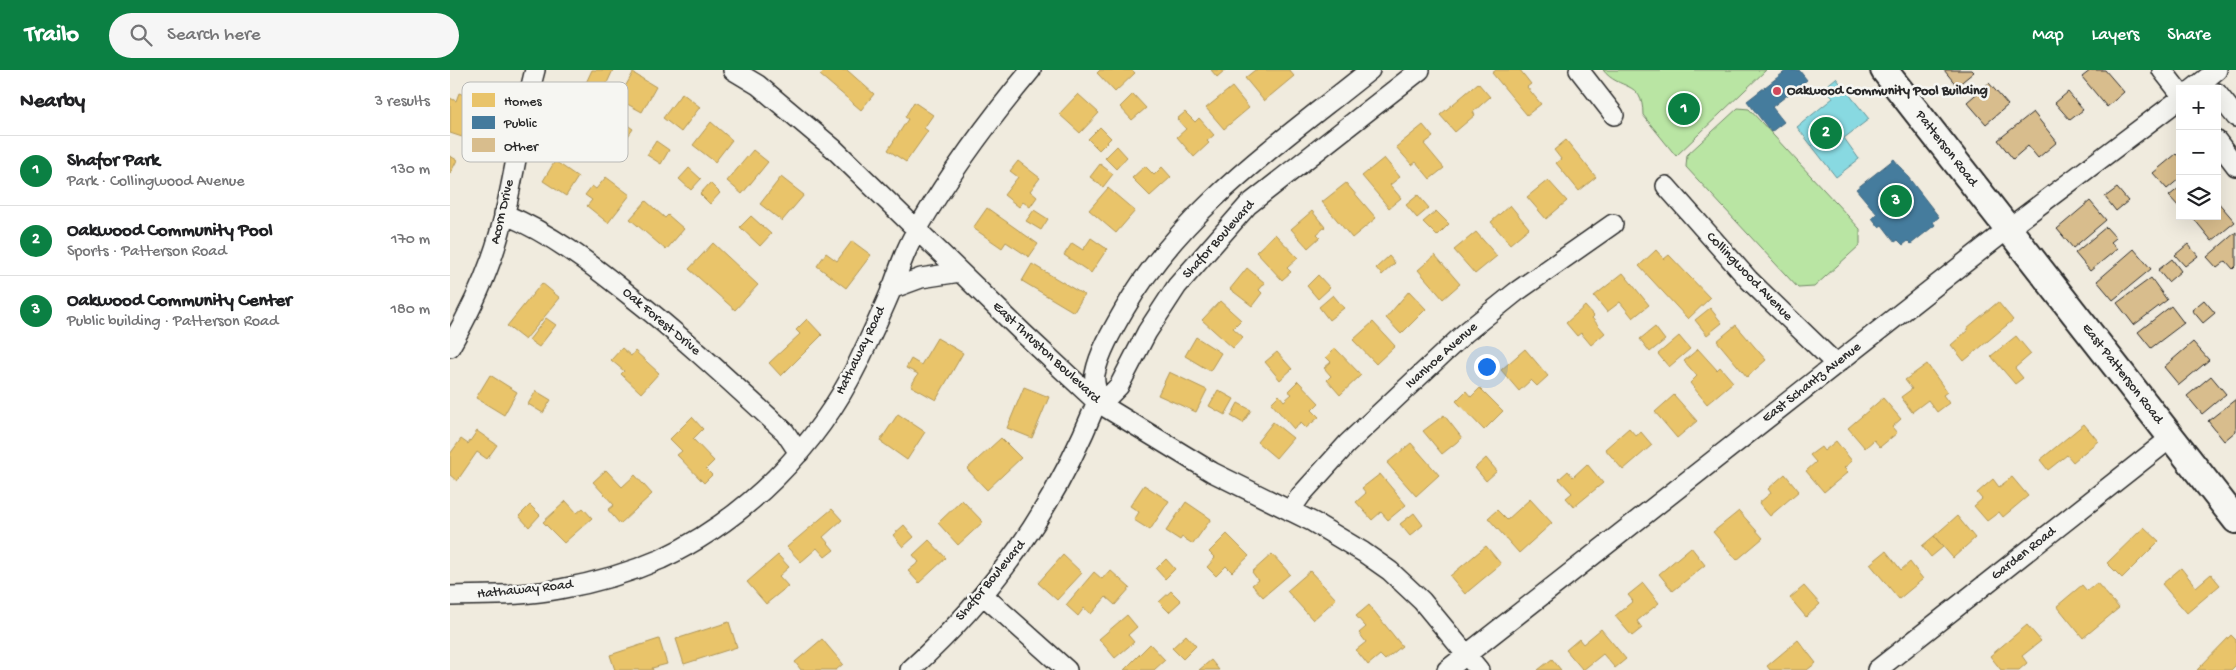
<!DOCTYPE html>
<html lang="en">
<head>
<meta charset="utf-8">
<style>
	body { margin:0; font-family:"Gochi Hand",sans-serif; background:#f6f6f6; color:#202124 }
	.controls { position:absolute; right:15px; top:15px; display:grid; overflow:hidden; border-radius:0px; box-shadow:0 5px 20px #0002 }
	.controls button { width:45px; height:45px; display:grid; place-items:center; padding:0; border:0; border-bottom:1px solid #e0e0e0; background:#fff; color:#202124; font:25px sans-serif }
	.you { position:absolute; left:1036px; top:296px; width:18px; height:18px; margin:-12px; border:4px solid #fff; border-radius:50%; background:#1a73e8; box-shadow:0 0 0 8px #1a73e833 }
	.badge { display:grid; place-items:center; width:32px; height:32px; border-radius:50%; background:#0b8043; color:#fff; font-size:16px; font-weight:700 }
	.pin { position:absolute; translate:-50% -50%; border:2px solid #fff; box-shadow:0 1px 5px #0006 }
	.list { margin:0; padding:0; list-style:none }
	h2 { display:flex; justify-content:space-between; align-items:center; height:65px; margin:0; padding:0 20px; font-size:21px }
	h2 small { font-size:16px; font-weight:400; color:#757577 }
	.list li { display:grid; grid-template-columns:32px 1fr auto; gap:15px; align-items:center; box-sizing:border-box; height:70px; padding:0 20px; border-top:1px solid #e0e0e0 }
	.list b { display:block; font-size:19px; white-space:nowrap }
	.list p { margin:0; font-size:16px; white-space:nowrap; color:#757577 }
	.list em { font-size:16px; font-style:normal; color:#757577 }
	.icon { flex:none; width:28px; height:28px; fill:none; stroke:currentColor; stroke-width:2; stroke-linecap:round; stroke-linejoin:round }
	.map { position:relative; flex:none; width:1786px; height:600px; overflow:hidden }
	header { display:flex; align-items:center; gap:30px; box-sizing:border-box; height:70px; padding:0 25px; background:#0b8043; color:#fff }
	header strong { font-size:24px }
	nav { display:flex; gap:28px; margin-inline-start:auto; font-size:18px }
	.search { width:350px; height:45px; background:#f6f6f6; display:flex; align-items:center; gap:12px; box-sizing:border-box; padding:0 18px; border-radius:28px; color:#757577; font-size:19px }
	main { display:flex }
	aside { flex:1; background:#fff }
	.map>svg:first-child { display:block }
</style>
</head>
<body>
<header>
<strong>Trailo</strong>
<div class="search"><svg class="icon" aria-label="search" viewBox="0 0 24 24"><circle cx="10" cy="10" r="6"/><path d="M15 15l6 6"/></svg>Search here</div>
<nav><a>Map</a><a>Layers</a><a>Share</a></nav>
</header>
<main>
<aside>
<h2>Nearby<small>3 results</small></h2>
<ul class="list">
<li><span class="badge">1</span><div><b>Shafor Park</b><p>Park · Collingwood Avenue</p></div><em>130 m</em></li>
<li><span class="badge">2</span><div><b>Oakwood Community Pool</b><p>Sports · Patterson Road</p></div><em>170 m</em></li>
<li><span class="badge">3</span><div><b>Oakwood Community Center</b><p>Public building · Patterson Road</p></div><em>180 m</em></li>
</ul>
</aside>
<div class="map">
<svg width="1786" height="600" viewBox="0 0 1786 600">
	<rect width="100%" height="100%" fill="#f0ebde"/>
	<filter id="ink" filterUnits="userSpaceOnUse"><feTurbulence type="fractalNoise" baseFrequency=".02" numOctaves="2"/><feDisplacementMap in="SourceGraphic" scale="10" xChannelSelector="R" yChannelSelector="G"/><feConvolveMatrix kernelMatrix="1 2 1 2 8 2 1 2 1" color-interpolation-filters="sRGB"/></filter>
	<g filter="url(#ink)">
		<!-- green -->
		<path fill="#b9e5a3" stroke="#728867" d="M1153 0H1316L1226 86 1193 45C1193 9 1169 21 1153 0Z
			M1288 38 1299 39 1410 159V175L1364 217 1348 218 1236 97 1237 85Z"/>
		<!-- water -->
		<path fill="#88d9e1" stroke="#639398" d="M1386 8 1419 49 1394 68 1409 89 1386 107 1347 57 1383 28 1375 17Z"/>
		<!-- homes -->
		<path fill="#e9c46a" stroke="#b09657" d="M142 0H163L145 39 128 30Z
			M375 0H397L424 24 411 40 370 5Z
			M650 0H682L685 3 665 22 647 3Z
			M761 0H775L767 7Z
			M805 0H839L844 6 814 31 795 8Z
			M1046 0H1070L1081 14 1077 17 1091 34 1077 45 1042 3Z
			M183 3 206 17 192 42 168 29Z
			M1028 13 1040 27 1023 42 1025 45 1005 62 990 45Z
			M782 17 799 38 774 59 756 38Z
			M9 23 22 28 16 45 19 46 12 67 0 63V28L6 31Z
			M232 23 250 37 231 62 213 48Z
			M628 24 649 43 630 63 609 44Z
			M683 24 696 38 682 50 670 37Z
			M464 32 483 45 474 58 478 61 456 92 438 80 458 49 455 47Z
			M735 42 745 52 749 48 764 65 757 71 759 73 744 87 727 67 736 59 727 49Z
			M170 50 183 59 174 72 161 63Z
			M261 52 282 70 265 92 243 75Z
			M973 55 983 67 974 74 994 98 980 109 966 92 962 95 946 77Z
			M650 57 661 68 649 80 638 69Z
			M1116 70 1146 107 1129 121 1106 93 1111 89 1104 80Z
			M206 71 219 80 211 94 197 85Z
			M667 76 677 87 666 99 655 88Z
			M303 80 318 92 292 124 277 111Z
			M0 86 7 90 0 104Z
			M934 88 950 107 940 115 951 128 939 138 912 106Z
			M105 91 128 107 116 126 93 111Z
			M568 91 590 108 580 121 587 127 580 137 573 132 569 137 554 125 568 107 560 101Z
			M650 94 663 104 653 117 640 107Z
			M695 96 704 105 712 97 721 107 700 126 682 108Z
			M239 98 251 109 241 120 229 109Z
			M156 107 180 125 158 153 137 136 142 130 135 125 142 116 146 119Z
			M331 107 354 125 332 151 310 134Z
			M1098 110 1117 131 1096 149 1077 127Z
			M260 113 270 123 260 134 250 124Z
			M896 113 926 148 902 168 872 132Z
			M658 118 685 141 666 163 639 140Z
			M968 125 979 138 967 148 956 135Z
			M196 131 215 148 218 145 234 159 216 180 180 149Z
			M1060 135 1079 158 1060 174 1041 152Z
			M537 138 588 174 579 187 556 172 552 178 523 158Z
			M584 140 598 149 591 160 576 151Z
			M862 141 875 157 867 164 870 167 858 178 841 159Z
			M986 141 999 154 987 166 973 152Z
			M301 146 321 164 310 176 290 157Z
			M1026 162 1047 186 1025 204 1004 180Z
			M825 164 848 188 837 198 841 202 832 210 806 182Z
			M641 168 657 179 641 203 614 185 622 173 633 180Z
			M402 171 421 185 396 218 367 196 376 183 387 191Z
			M263 173 308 215 285 240 239 199Z
			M1206 180 1214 189 1219 185 1260 228 1238 249 1189 196Z
			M985 185 1010 214 993 229 968 200Z
			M939 186 945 193 932 205 926 198Z
			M582 194 634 225 624 242 572 211Z
			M797 198 815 213 809 220 812 223 802 236 780 219Z
			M1173 203 1199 235 1183 248 1170 232 1157 242 1144 226Z
			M868 205 880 218 868 229 857 216Z
			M92 213 110 228 75 270 57 256Z
			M959 221 976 239 951 264 936 248Z
			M883 225 894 238 879 250 869 237Z
			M770 231 791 250 783 258 793 267 783 278 752 250Z
			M1548 232 1563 250 1514 291 1501 275 1518 260 1517 258Z
			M1135 236 1144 246 1142 248 1155 263 1141 275 1131 263 1127 266 1116 253Z
			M1260 238 1272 253 1257 265 1245 250Z
			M96 248 106 255 89 277 79 270Z
			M357 249 372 265 331 306 319 293 350 264 346 260Z
			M923 252 945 276 926 294 903 270Z
			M1286 255 1316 290 1297 307 1267 271Z
			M1205 257 1215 270 1200 282 1190 269Z
			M1229 266 1240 279 1219 297 1208 284Z
			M1566 266 1581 284 1565 298 1573 308 1565 314 1541 286Z
			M746 267 771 283 760 301 735 286Z
			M487 268 513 283 486 330 461 316 468 304 456 298 461 289 471 295Z
			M172 278 181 286 185 281 209 303 191 323 171 304 174 301 161 290Z
			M885 278 911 305 890 325 877 310 881 306 874 298 881 292 876 287Z
			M1075 279 1098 306 1087 316 1081 310 1069 321 1051 300Z
			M1248 279 1267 300 1270 297 1283 312 1257 334 1240 313 1247 306 1234 291Z
			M827 282 842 299 830 310 815 292Z
			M1477 294 1497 322 1493 325 1499 333 1487 342 1478 330 1462 342 1451 327 1462 319 1455 310Z
			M719 302 757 320 746 342 708 325Z
			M40 305 67 322 54 345 26 328Z
			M848 311 869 333 862 340 869 347 856 358 851 353 844 359 821 333 829 325 834 331 842 324 838 321Z
			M574 317 599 327 582 368 557 358Z
			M1030 318 1053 341 1034 360 1006 331 1016 321 1021 327Z
			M768 320 784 329 775 345 759 336Z
			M86 321 101 330 93 343 78 334Z
			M1224 325 1247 351 1227 368 1205 342Z
			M1433 328 1451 349 1442 357 1447 363 1430 377 1424 370 1415 378 1398 358Z
			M788 333 801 340 793 353 781 346Z
			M448 344 475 362 457 390 430 371Z
			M994 345 1012 368 992 384 973 361Z
			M242 347 253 359 243 369 264 391 256 399 262 405 254 413 227 385 232 381 220 369Z
			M823 352 843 368 826 388 807 372Z
			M1634 354 1648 371 1623 392 1617 385 1598 400 1590 390Z
			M1179 358 1186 366 1191 362 1202 375 1173 400 1155 379Z
			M27 361 47 375 37 389 27 382 7 411 0 405V384L11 369 18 374Z
			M551 368 571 388 537 420 517 399Z
			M1386 371 1402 391 1394 398 1398 402 1374 422 1356 401 1366 392 1360 385 1371 377 1374 381Z
			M961 373 989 405 966 426 937 393Z
			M1036 388 1047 401 1036 411 1025 398Z
			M1137 394 1153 413 1124 437 1116 428 1122 423 1109 409 1118 401 1123 407Z
			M156 400 172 417 185 405 202 424 170 454 158 440 164 435 143 412Z
			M930 404 956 435 938 450 931 442 922 450 906 432 916 423 912 418Z
			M1335 404 1349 421 1320 446 1309 433 1321 423 1318 419Z
			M1562 407 1578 426 1553 447 1549 442 1537 451 1524 436 1532 429 1527 423 1543 409 1549 417Z
			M694 415 719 431 700 460 684 450 689 442 680 436Z
			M1080 429 1102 453 1069 483 1038 448 1047 440 1057 450Z
			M512 430 533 452 508 475 488 453Z
			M116 431 127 443 133 438 142 448 114 473 93 452Z
			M736 432 761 449 743 474 732 467 730 470 716 461Z
			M80 435 90 445 79 457 69 446Z
			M382 439 392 450 373 467 384 480 375 487 367 478 351 492 337 477Z
			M1289 441 1313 468 1287 490 1263 462Z
			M964 443 973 455 960 466 950 454Z
			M1507 446 1525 468 1503 488 1484 466Z
			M454 455 464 467 453 477 443 465Z
			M1694 457 1709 471 1672 508 1657 493Z
			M777 464 799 486 782 502 776 496 766 506 757 497 765 488 759 482Z
			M1484 466 1493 477 1481 487 1472 476Z
			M479 470 496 488 469 513 458 501 469 492 463 485Z
			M1036 476 1051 494 1015 524 1000 506Z
			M1241 477 1255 495 1223 521 1209 504Z
			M1436 481 1451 500 1460 492 1473 509 1449 529 1420 494Z
			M822 484 840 504 813 527 802 515 808 510 802 502Z
			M328 485 339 497 329 506 338 516 316 534 297 512Z
			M613 485 632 503 607 530 588 513Z
			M716 489 725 499 715 509 706 499Z
			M1731 498 1746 517 1761 504 1770 515 1737 543 1712 514Z
			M660 500 680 518 665 535 656 527 641 544 634 538 628 546 616 535 644 502 652 509Z
			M860 501 886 529 863 550 837 521Z
			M1193 513 1209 533 1187 551 1192 558 1182 566 1165 546 1183 531 1178 525Z
			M1647 513 1669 538 1633 568 1607 536 1632 515 1637 521Z
			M1354 516 1370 534 1356 547 1340 528Z
			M721 521 731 531 719 542 709 532Z
			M919 535 952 576 935 590 930 585 918 595 906 580 916 572 909 563 916 557 906 546Z
			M677 545 687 557 678 565 684 572 665 588 649 569Z
			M279 552 287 577 234 594 226 569Z
			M1577 555 1591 571 1572 586 1577 593 1569 600H1551L1540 586Z
			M1151 559 1176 589 1165 598 1153 584 1133 600 1116 580 1129 569 1133 574Z
			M736 565 746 576 733 589 722 578Z
			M1781 565 1786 570V595L1781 600H1747Z
			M209 569 217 594 202 598 203 600H165L160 585Z
			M372 569 393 594 386 600H351L345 592Z
			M1348 570 1366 593 1357 600H1320L1317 596Z
			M700 574 715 590 704 600H674Z
			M1102 589 1111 600H1088Z
			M761 590 769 600H749Z"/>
		<!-- public -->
		<path fill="#457b9d" stroke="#3d637b" d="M1337 0H1349L1357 10 1322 37 1334 52 1321 62 1297 31Z
			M1444 89 1489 147 1483 152 1485 155 1461 174 1458 171 1453 175 1448 170 1445 172 1432 155 1429 157 1422 148 1427 144 1406 119Z"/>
		<!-- building -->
		<path fill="#d8bd8d" stroke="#2b2b2b" d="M1494 0H1522L1524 2 1507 16Z
			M1641 0H1655L1674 22 1657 37 1632 7Z
			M1539 13 1558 35 1536 54 1517 32Z
			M1618 22 1633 40 1620 50 1605 33Z
			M1583 42 1607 72 1588 88 1578 76 1563 89 1548 70Z
			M1726 84 1730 88V108L1717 119 1703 103Z
			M1730 117V138L1719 126Z
			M1667 118 1678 131 1666 141 1655 127Z
			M1640 131 1656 150 1623 178 1607 159Z
			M1767 131 1785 152 1762 171 1744 149 1747 146H1767Z
			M1656 157 1666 168 1661 172 1667 179 1640 201 1625 183Z
			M1786 162V196L1783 199 1776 191 1767 198 1757 187Z
			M1738 174 1748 186 1735 196 1725 185Z
			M1684 179 1701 199 1663 230 1647 211Z
			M1722 189 1731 201 1718 212 1708 200Z
			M1701 208 1717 230 1684 255 1667 233Z
			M1754 230 1765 243 1753 253 1742 240Z
			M1721 236 1734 253 1701 278 1688 262Z
			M1743 272 1759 290 1729 315 1714 297Z
			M1761 306 1776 324 1752 344 1737 326Z
			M1786 329V361L1774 371 1758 351Z"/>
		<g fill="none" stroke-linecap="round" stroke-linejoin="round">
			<defs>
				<path id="street" d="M283 0 308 15 384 79 573 263 647 332 762 402 863 452 913 482 940 501 972 531 1029 600
					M1129 0 1164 45
					M1712 0 1730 23
					M1743 19 1767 0
					M1767 23 1786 47
					M1767 71 1786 96
					M1216 116 1299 210 1386 294
					M54 144C100 163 140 193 178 224 233 267 284 315 335 362L349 383
					M441 219 471 208 510 202
					M0 277C16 249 30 221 41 190 63 129 68 63 85 0
					M647 332 660 325 669 316 697 262 727 216 798 135 970 0
					M840 441 851 425 897 374 1015 263 1066 222 1163 154
					M533 525 617 600
					M0 526C36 525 74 526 110 519 143 513 179 503 211 489 296 449 367 377 408 293 420 268 432 242 443 216 450 196 457 176 468 158 501 102 539 50 581 0
					M460 600C545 523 603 440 646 334 650 326 643 314 645 304 649 283 663 259 674 240 732 139 831 72 920 0
					M997 600 1559 158 1730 29
					M1427 600 1722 367"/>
				<path id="secondary" d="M1434 0 1786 450"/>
			</defs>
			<!-- street casing -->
			<use href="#street" stroke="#2b2b2b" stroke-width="22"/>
			<!-- secondary casing -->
			<use href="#secondary" stroke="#2b2b2b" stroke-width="30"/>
			<!-- street -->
			<use href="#street" stroke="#f6f6f2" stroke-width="19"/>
			<!-- secondary -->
			<use href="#secondary" stroke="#f6f6f2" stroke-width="26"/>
		</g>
	</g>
	<!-- markers -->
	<circle fill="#d1495b" stroke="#f6f6f2" stroke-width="2" cx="1327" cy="21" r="5"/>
	<g text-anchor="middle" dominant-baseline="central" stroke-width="5" stroke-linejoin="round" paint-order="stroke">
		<!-- poi labels -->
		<g font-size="14" font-weight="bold" fill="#2b2b2b" stroke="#f6f6f2" text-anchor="start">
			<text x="1337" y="21">Oakwood Community Pool Building</text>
		</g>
		<!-- street labels -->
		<g font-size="14" fill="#2b2b2b" stroke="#f6f6f2">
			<text transform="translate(1496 79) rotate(52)">Patterson Road</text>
			<text transform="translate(53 142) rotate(-77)">Acorn Drive</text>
			<text transform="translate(769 170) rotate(-48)">Shafor Boulevard</text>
			<text transform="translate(1299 207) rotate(46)">Collingwood Avenue</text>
			<text transform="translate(211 252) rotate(40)">Oak Forest Drive</text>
			<text transform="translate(411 281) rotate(-64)">Hathaway Road</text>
			<text transform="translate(596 283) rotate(43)">East Thruston Boulevard</text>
			<text transform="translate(992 286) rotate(-42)">Ivanhoe Avenue</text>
			<text transform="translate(1672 304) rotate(52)">East Patterson Road</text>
			<text transform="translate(1362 313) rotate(-38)">East Schantz Avenue</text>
			<text transform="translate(1574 484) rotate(-38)">Garden Road</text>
			<text transform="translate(541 511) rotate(-50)">Shafor Boulevard</text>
			<text transform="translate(75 520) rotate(-6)">Hathaway Road</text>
		</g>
	</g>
	<!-- legend -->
	<rect x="12" y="12" width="166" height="80" rx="8" fill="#f6f6f2" stroke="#b9b9b6" stroke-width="1"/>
	<rect x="22" y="23" width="23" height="14" fill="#e9c46a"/>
	<rect x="22" y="46" width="23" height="13" fill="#457b9d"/>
	<rect x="22" y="68" width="23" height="14" fill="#d8bd8d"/>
	<g font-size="14" fill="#2b2b2b">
		<text x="54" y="35">Homes</text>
		<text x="54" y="57">Public</text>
		<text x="54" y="80">Other</text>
	</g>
</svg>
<div class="controls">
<button>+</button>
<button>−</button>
<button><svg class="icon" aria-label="layers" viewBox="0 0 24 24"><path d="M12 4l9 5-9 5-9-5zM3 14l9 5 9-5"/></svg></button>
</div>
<div class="you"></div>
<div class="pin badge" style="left:1234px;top:39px">1</div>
<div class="pin badge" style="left:1376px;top:63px">2</div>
<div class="pin badge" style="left:1446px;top:131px">3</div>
</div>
</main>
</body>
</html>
